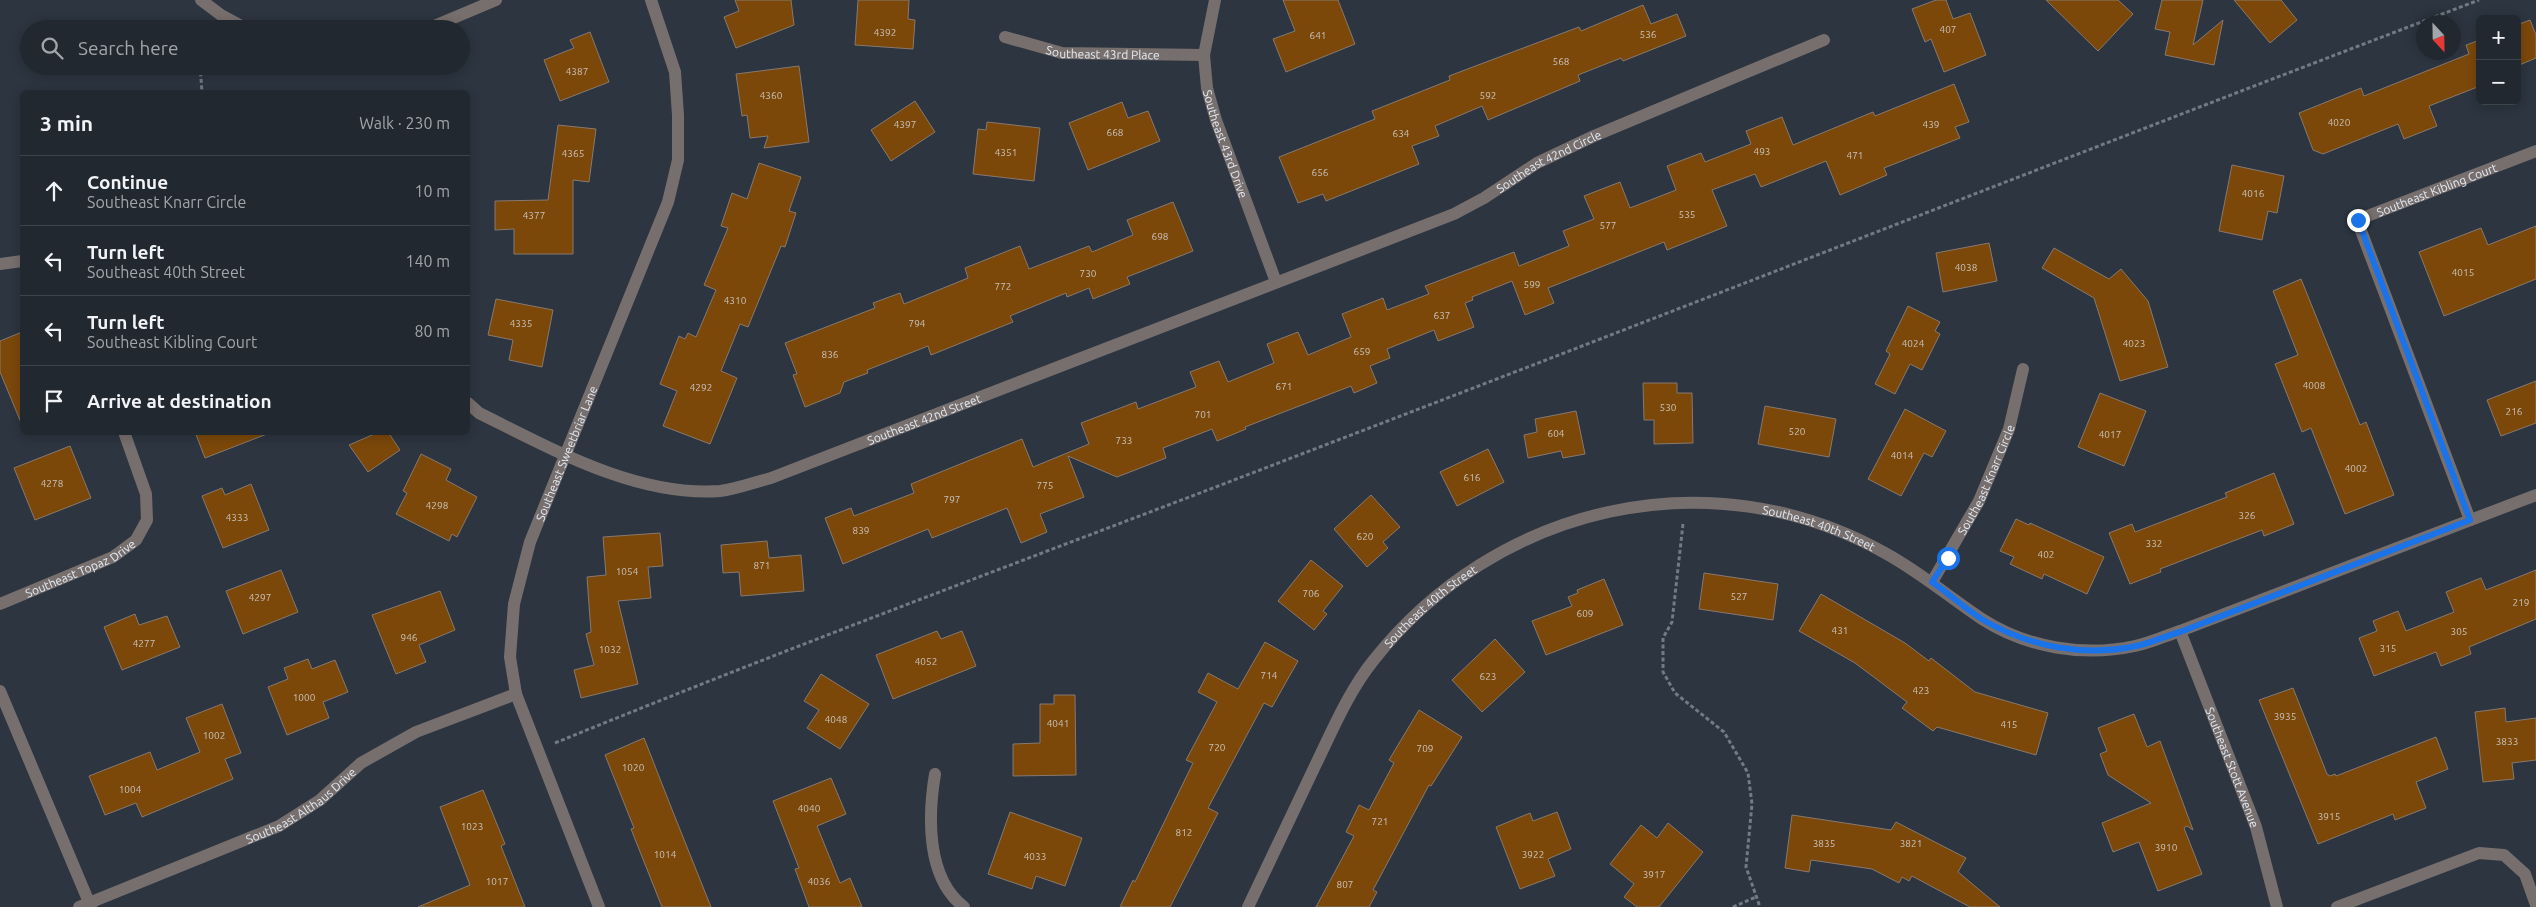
<!DOCTYPE html>
<html lang="en">
<head>
<meta charset="utf-8">
<style>
	body { margin:0; font-family:Ubuntu,sans-serif; background:#2d343c; color:#f1f3f6 }
	.controls { position:absolute; right:15px; top:15px; display:grid; overflow:hidden; border-radius:8px; box-shadow:0 2px 12px #0003 }
	.controls button { width:45px; height:45px; display:grid; place-items:center; padding:0; border:0; border-bottom:1px solid #3e444c; background:#212830; color:#f1f3f6; font:25px sans-serif }
	.compass { position:absolute; left:2416px; top:15px; width:45px; height:45px; border-radius:50%; background:#212830; box-shadow:0 2px 12px #0003; rotate:158deg }
	.stop { position:absolute; width:15px; height:15px; margin:-11px; border:4px solid #1a73e8; border-radius:50%; background:#fff }
	.stop.end { background:#1a73e8; border-color:#fff; box-shadow:0 1px 5px #0008 }
	.list { margin:0; padding:0; list-style:none }
	h2 { display:flex; justify-content:space-between; align-items:center; height:65px; margin:0; padding:0 20px; font-size:21px }
	h2 small { font-size:16px; font-weight:400; color:#a2a6ab }
	.list li { display:grid; grid-template-columns:32px 1fr auto; gap:15px; align-items:center; box-sizing:border-box; height:70px; padding:0 20px; border-top:1px solid #3e444c }
	.list b { display:block; font-size:19px; white-space:nowrap }
	.list p { margin:0; font-size:16px; white-space:nowrap; color:#a2a6ab }
	.list em { font-size:16px; font-style:normal; color:#a2a6ab }
	.icon { flex:none; width:28px; height:28px; fill:none; stroke:currentColor; stroke-width:2; stroke-linecap:round; stroke-linejoin:round }
	.map { position:relative; flex:none; width:2536px; height:907px; overflow:hidden }
	.search { position:absolute; background:#212830; box-shadow:0 2px 12px #0003; left:20px; top:20px; width:450px; height:55px; display:flex; align-items:center; gap:12px; box-sizing:border-box; padding:0 18px; border-radius:28px; color:#a2a6ab; font-size:19px }
	.panel { position:absolute; background:#212830; box-shadow:0 2px 12px #0003; left:20px; top:90px; width:450px; height:345px; border-radius:8px }
	.map>svg:first-child { display:block }
</style>
</head>
<body>
<div class="map">
<svg width="2536" height="907" viewBox="0 0 2536 907">
	<rect width="100%" height="100%" fill="#2c3540"/>
	<!-- building -->
	<path fill="#7b480a" stroke="#87796e" d="M735 0H791L794 25 736 48 724 17 739 11Z
		M858 0H909L908 19 915 20 913 49 855 45Z
		M1283 0H1338L1355 44 1286 72 1273 39 1295 31Z
		M1936 0H1946L1953 19 1970 13 1986 55 1944 72 1931 39 1925 42 1912 9Z
		M2046 0H2118L2133 14 2098 51Z
		M2162 0H2203L2193 45 2223 20 2214 65 2165 55 2170 32 2155 29Z
		M2234 0H2281L2297 20 2270 43Z
		M1643 5 1651 24 1677 14 1686 36 1623 61 1621 58 1578 75 1580 81 1488 120 1482 106 1435 126 1439 136 1412 146 1419 164 1326 201 1323 194 1298 203 1279 157 1375 119 1372 111 1450 80 1449 76 1579 27 1581 31Z
		M2530 20 2536 35V58L2517 66V25Z
		M590 32 609 82 560 101 544 60 574 48 570 40Z
		M2480 40V86L2429 106 2437 126 2404 139 2398 124 2323 154 2313 150 2299 113 2361 88 2364 96 2469 54 2466 45Z
		M799 66 809 142 764 148 768 136 750 138 747 115 742 116 736 74Z
		M1954 84 1969 122 1955 127 1960 138 1884 168 1887 175 1840 195 1826 161 1761 187 1755 174 1712 190 1727 226 1667 250 1664 242 1548 288 1554 303 1525 315 1512 281 1472 297 1473 300 1465 303 1474 327 1438 341 1434 330 1387 349 1390 358 1370 366 1377 383 1354 393 1351 386 1245 427 1246 429 1217 441 1212 429 1163 448 1166 458 1117 477 1068 456 1084 497 1040 514 1047 532 1021 543 1007 508 932 538 928 529 843 564 825 518 851 508 854 516 914 493 911 484 1022 439 1033 467 1089 444 1081 423 1136 402 1138 409 1196 387 1190 372 1219 361 1228 382 1274 363 1267 344 1298 332 1308 355 1351 337 1342 314 1383 298 1387 310 1429 294 1425 286 1514 252 1519 266 1569 246 1563 231 1594 219 1584 196 1620 182 1630 208 1676 190 1667 166 1701 153 1705 162 1751 144 1746 131 1782 117 1793 145 1873 112 1875 116Z
		M915 101 935 132 891 161 871 130Z
		M1122 102 1128 118 1148 111 1160 141 1088 170 1069 123Z
		M987 122 1040 128 1034 181 973 174 978 129 986 130Z
		M558 125 596 129 589 182 573 180V254H514V229L495 230V201L548 200Z
		M759 163 801 177 789 211 796 213 785 247 781 246 748 327 740 324 721 371 737 378 710 444 663 426 677 391 660 384 679 336 685 339 688 333 696 337 716 290 704 285 728 228 721 226 732 193 747 199Z
		M2232 165 2284 176 2277 213 2268 211 2262 240 2219 231Z
		M1173 202 1193 251 1127 277 1130 284 1093 299 1089 288 1067 297 1066 293 1010 316 1013 322 931 355 928 346 867 370 868 373 844 382 840 393 805 407 793 375 797 374 785 343 875 308 873 303 900 293 904 304 968 278 965 268 1020 246 1029 269 1089 246 1092 252 1133 235 1127 220Z
		M2536 226V279L2444 316 2419 252 2481 228 2488 245Z
		M1989 243 1997 281 1943 292 1936 253Z
		M2054 248 2109 279 2121 269 2148 301 2168 367 2120 381 2094 298 2042 268Z
		M2301 279 2360 425 2366 422 2394 495 2345 514 2311 428 2302 432 2275 364 2298 355 2273 291Z
		M496 299 553 310 542 367 509 360 513 340 488 335Z
		M1908 306 1940 322 1935 331 1940 334 1922 370 1910 364 1895 394 1875 384 1890 354 1886 351Z
		M22 332V425L0 372V341Z
		M2536 381V423L2501 436 2487 400Z
		M1643 383H1677V393H1692L1693 443 1654 444V420H1644Z
		M2100 393 2146 411 2124 466 2078 447Z
		M1765 406 1836 419 1829 457 1758 444Z
		M1905 409 1946 431 1932 457 1924 453 1901 496 1868 479Z
		M1576 411 1585 454 1563 458 1561 451 1528 458 1524 435 1537 432 1535 419Z
		M195 432H267V434L205 458Z
		M379 432H388L400 450 368 472 349 445Z
		M70 446 91 498 35 520 14 468Z
		M1488 449 1504 482 1457 506 1440 472Z
		M421 454 451 469 446 480 477 497 457 537 452 534 449 541 396 514 407 493 403 491Z
		M2274 473 2294 524 2264 536 2262 530 2160 569 2161 572 2130 584 2109 533 2132 524 2135 532 2227 497 2225 493Z
		M251 484 269 530 223 548 202 496 222 488 225 495Z
		M1371 495 1400 527 1383 542 1388 548 1367 567 1334 529Z
		M2016 519 2029 525 2030 523 2104 557 2087 594 2044 574 2042 579 2010 564 2014 557 2000 551Z
		M660 533 663 566 648 567 651 598 618 601 638 684 581 698 574 670 594 665 586 634 591 632 587 577 606 575 603 537Z
		M767 541 769 558 801 555 804 591 741 596 739 572 723 573 721 545Z
		M1311 560 1343 586 1323 611 1327 614 1314 630 1278 601Z
		M281 570 298 612 243 634 226 591Z
		M2536 570V619L2469 647 2471 654 2441 666 2436 652 2374 676 2359 638 2377 631 2373 621 2398 611 2406 631 2454 612 2446 592 2481 578 2486 590Z
		M1704 573 1778 584 1773 620 1699 609Z
		M1604 579 1623 625 1546 655 1532 621 1572 606 1568 597 1578 593 1577 590Z
		M440 591 455 630 419 645 426 662 396 674 372 615Z
		M1821 594 1905 643 1929 661 1931 658 1975 692 2048 713 2036 755 1937 727 1933 731 1902 708 1907 702 1855 663 1799 631Z
		M135 614 139 625 167 616 180 647 122 670 104 627Z
		M937 631 941 639 962 631 976 666 893 699 876 655Z
		M1495 639 1525 672 1482 712 1452 680Z
		M1265 642 1298 661 1272 707 1264 703 1208 808 1218 813 1170 907H1120L1133 880 1135 882 1193 763 1186 760 1217 702 1198 692 1208 673 1238 689Z
		M308 659 312 669 335 660 348 692 323 702 329 718 287 735 268 687 288 679 284 668Z
		M821 674 869 704 840 749 807 728 819 710 804 701Z
		M2293 688 2327 774 2330 776 2335 774 2336 776 2436 737 2448 769 2416 782 2426 808 2395 820 2393 814 2318 844 2259 700Z
		M1054 695H1075L1076 775 1013 776V744L1040 743V704H1054Z
		M222 704 241 753 225 759 233 779 142 817 136 803 105 815 89 776 150 752 157 770 200 752 186 718Z
		M2505 708 2506 722 2536 718V760L2512 763 2514 779 2483 782 2475 712Z
		M1419 710 1462 737 1431 786 1429 785 1373 890 1377 892 1369 907H1316L1354 836 1346 832 1359 805 1369 810 1394 763 1389 760Z
		M2134 714 2147 747 2160 741 2193 830 2187 826 2184 828 2202 874 2158 891 2139 842 2113 852 2102 823 2151 803 2108 775 2100 754 2107 751 2098 728Z
		M644 738 673 812 711 907H662L631 829 634 828 605 755Z
		M831 778 846 814 817 826 840 883 850 878 862 907H809L795 869 799 868 773 801Z
		M483 790 505 844 501 846 525 907H418L470 885 440 807Z
		M1010 812 1082 838 1065 886 1036 876 1032 889 988 874Z
		M1557 812 1571 849 1548 859 1555 876 1520 889 1496 827 1530 813 1533 821Z
		M1792 815 1891 830 1896 822 1966 858 1958 872 2000 907H1970L1912 876 1909 881 1902 877 1899 883 1872 869 1811 860 1809 872 1785 868Z
		M1668 823 1703 852 1659 907H1637L1624 897 1634 884 1610 864 1641 825 1657 838Z"/>
	<g fill="none" stroke-linecap="round" stroke-linejoin="round">
		<!-- path -->
		<path stroke="#727a84" stroke-width="3" stroke-dasharray="4 2.5" stroke-linecap="butt" d="M200 66 202 92
			M1683 524 1672 622 1663 638V672L1675 693 1724 732 1748 773 1752 804 1746 867 1760 907
			M555 743C814 637 1077 541 1338 440 1719 294 2098 145 2479 0
			M1733 907 1756 897"/>
		<!-- minor -->
		<g stroke="#776f6e" stroke-width="12">
			<path d="M201 0 221 15 247 29"/>
			<path id="s1" d="M1215 0 1204 55 1207 88 1216 120 1276 282"/>
			<path d="M427 29 496 0"/>
			<path id="s2" d="M1005 37 1062 53 1204 55"/>
			<path d="M0 264 22 261"/>
			<path id="s3" d="M468 403 479 413C552 449 636 497 720 491 737 489 755 482 771 478L1454 214 1484 198 1537 163 1594 136 1824 40"/>
			<path id="s4" d="M2470 520 2357 220 2536 151"/>
			<path id="s5" d="M1932 582 1979 501 2009 429 2023 369"/>
			<path id="s6" d="M0 604 113 557 136 540 147 520 146 494 124 432"/>
			<path id="s7" d="M2180 631 2256 827 2277 907"/>
			<path d="M0 691 91 907"/>
			<path d="M935 774C928 816 926 878 964 907"/>
			<path id="s8" d="M79 907 279 826 320 800 361 763 416 732 516 694"/>
			<path id="s9" d="M599 907 516 694 510 657 514 604 530 542 668 202 678 160V115L675 72 651 0"/>
			<path id="s10" d="M1248 907C1271 859 1293 812 1316 764 1333 729 1349 691 1373 661 1496 505 1710 455 1885 553 1920 572 1949 597 1982 619 2027 648 2084 657 2135 646 2150 643 2165 636 2180 631L2536 495"/>
			<path d="M2337 907 2479 853 2504 855 2525 874 2536 905"/>
		</g>
	</g>
	<g fill="none" stroke-linecap="round" stroke-linejoin="round">
		<!-- route -->
		<path stroke="#1a73e8" stroke-width="6" d="M1948 558 1932 582C1950 594 1966 610 1985 621 2031 647 2084 657 2136 646 2151 643 2165 636 2180 632L2470 520 2358 220"/>
	</g>
	<g text-anchor="middle" dominant-baseline="central" stroke-width="5" stroke-linejoin="round" paint-order="stroke">
		<!-- number labels -->
		<g font-size="10" fill="#cac2b9">
			<text x="1948" y="29">407</text>
			<text x="885" y="32">4392</text>
			<text x="1648" y="34">536</text>
			<text x="1318" y="35">641</text>
			<text x="1561" y="61">568</text>
			<text x="577" y="71">4387</text>
			<text x="771" y="95">4360</text>
			<text x="1488" y="95">592</text>
			<text x="2339" y="122">4020</text>
			<text x="905" y="124">4397</text>
			<text x="1931" y="124">439</text>
			<text x="1115" y="132">668</text>
			<text x="1401" y="133">634</text>
			<text x="1762" y="151">493</text>
			<text x="1006" y="152">4351</text>
			<text x="573" y="153">4365</text>
			<text x="1855" y="155">471</text>
			<text x="1320" y="172">656</text>
			<text x="2253" y="193">4016</text>
			<text x="1687" y="214">535</text>
			<text x="534" y="215">4377</text>
			<text x="1608" y="225">577</text>
			<text x="1160" y="236">698</text>
			<text x="1966" y="267">4038</text>
			<text x="2463" y="272">4015</text>
			<text x="1088" y="273">730</text>
			<text x="1532" y="284">599</text>
			<text x="1003" y="286">772</text>
			<text x="735" y="300">4310</text>
			<text x="1442" y="315">637</text>
			<text x="521" y="323">4335</text>
			<text x="917" y="323">794</text>
			<text x="1913" y="343">4024</text>
			<text x="2134" y="343">4023</text>
			<text x="1362" y="351">659</text>
			<text x="830" y="354">836</text>
			<text x="2314" y="385">4008</text>
			<text x="1284" y="386">671</text>
			<text x="701" y="387">4292</text>
			<text x="1668" y="407">530</text>
			<text x="2514" y="411">216</text>
			<text x="1203" y="414">701</text>
			<text x="1797" y="431">520</text>
			<text x="1556" y="433">604</text>
			<text x="2110" y="434">4017</text>
			<text x="1124" y="440">733</text>
			<text x="1902" y="455">4014</text>
			<text x="2356" y="468">4002</text>
			<text x="1472" y="477">616</text>
			<text x="52" y="483">4278</text>
			<text x="1045" y="485">775</text>
			<text x="952" y="499">797</text>
			<text x="437" y="505">4298</text>
			<text x="2247" y="515">326</text>
			<text x="237" y="517">4333</text>
			<text x="861" y="530">839</text>
			<text x="1365" y="536">620</text>
			<text x="2154" y="543">332</text>
			<text x="2046" y="554">402</text>
			<text x="762" y="565">871</text>
			<text x="627" y="571">1054</text>
			<text x="1311" y="593">706</text>
			<text x="1739" y="596">527</text>
			<text x="260" y="597">4297</text>
			<text x="2521" y="602">219</text>
			<text x="1585" y="613">609</text>
			<text x="1840" y="630">431</text>
			<text x="2459" y="631">305</text>
			<text x="409" y="637">946</text>
			<text x="144" y="643">4277</text>
			<text x="2388" y="648">315</text>
			<text x="610" y="649">1032</text>
			<text x="926" y="661">4052</text>
			<text x="1269" y="675">714</text>
			<text x="1488" y="676">623</text>
			<text x="1921" y="690">423</text>
			<text x="304" y="697">1000</text>
			<text x="2285" y="716">3935</text>
			<text x="836" y="719">4048</text>
			<text x="1058" y="723">4041</text>
			<text x="2009" y="724">415</text>
			<text x="214" y="735">1002</text>
			<text x="2507" y="741">3833</text>
			<text x="1217" y="747">720</text>
			<text x="1425" y="748">709</text>
			<text x="633" y="767">1020</text>
			<text x="130" y="789">1004</text>
			<text x="809" y="808">4040</text>
			<text x="2329" y="816">3915</text>
			<text x="1380" y="821">721</text>
			<text x="472" y="826">1023</text>
			<text x="1184" y="832">812</text>
			<text x="1824" y="843">3835</text>
			<text x="1911" y="843">3821</text>
			<text x="2166" y="847">3910</text>
			<text x="665" y="854">1014</text>
			<text x="1533" y="854">3922</text>
			<text x="1035" y="856">4033</text>
			<text x="1654" y="874">3917</text>
			<text x="497" y="881">1017</text>
			<text x="819" y="881">4036</text>
			<text x="1345" y="884">807</text>
		</g>
		<!-- street labels -->
		<g font-size="12" fill="#e5ebf3" stroke="#222b36">
			<text stroke="none"><textPath href="#s2" startOffset="100">Southeast 43rd Place</textPath></text>
			<text stroke="none"><textPath href="#s1" startOffset="148">Southeast 43rd Drive</textPath></text>
			<text stroke="none"><textPath href="#s3" startOffset="1165">Southeast 42nd Circle</textPath></text>
			<text stroke="none"><textPath href="#s4" startOffset="406">Southeast Kibling Court</textPath></text>
			<text stroke="none"><textPath href="#s3" startOffset="488">Southeast 42nd Street</textPath></text>
			<text stroke="none"><textPath href="#s9" startOffset="479">Southeast Sweetbriar Lane</textPath></text>
			<text stroke="none"><textPath href="#s5" startOffset="116">Southeast Knarr Circle</textPath></text>
			<text stroke="none"><textPath href="#s10" startOffset="775">Southeast 40th Street</textPath></text>
			<text stroke="none"><textPath href="#s6" startOffset="88">Southeast Topaz Drive</textPath></text>
			<text stroke="none"><textPath href="#s10" startOffset="356">Southeast 40th Street</textPath></text>
			<text stroke="none"><textPath href="#s7" startOffset="146">Southeast Stott Avenue</textPath></text>
			<text stroke="none"><textPath href="#s8" startOffset="245">Southeast Althaus Drive</textPath></text>
		</g>
	</g>
</svg>
<div class="controls">
<button>+</button>
<button>−</button>
</div>
<svg class="compass" viewBox="-18 -18 36 36"><path d="M0-13l5 13h-10z" fill="#e53935"/><path d="M0 13l5-13h-10z" fill="#a2a6ab"/></svg>
<div class="stop" style="left:1948px;top:558px"></div>
<div class="stop end" style="left:2358px;top:220px"></div>
<div class="search"><svg class="icon" aria-label="search" viewBox="0 0 24 24"><circle cx="10" cy="10" r="6"/><path d="M15 15l6 6"/></svg>Search here</div>
<section class="panel">
<h2>3 min<small>Walk · 230 m</small></h2>
<ul class="list">
<li><svg class="icon" aria-label="ahead" viewBox="0 0 24 24"><path d="M12 20V5M6 11l6-6 6 6"/></svg><div><b>Continue</b><p>Southeast Knarr Circle</p></div><em>10 m</em></li>
<li><svg class="icon" aria-label="left" viewBox="0 0 24 24"><path d="M17 20v-9H6M10 6l-5 5 5 5"/></svg><div><b>Turn left</b><p>Southeast 40th Street</p></div><em>140 m</em></li>
<li><svg class="icon" aria-label="left" viewBox="0 0 24 24"><path d="M17 20v-9H6M10 6l-5 5 5 5"/></svg><div><b>Turn left</b><p>Southeast Kibling Court</p></div><em>80 m</em></li>
<li><svg class="icon" aria-label="arrive" viewBox="0 0 24 24"><path d="M6 21V4h12l-3 4 3 4H6"/></svg><div><b>Arrive at destination</b></div></li>
</ul>
</section>
</div>
</body>
</html>
